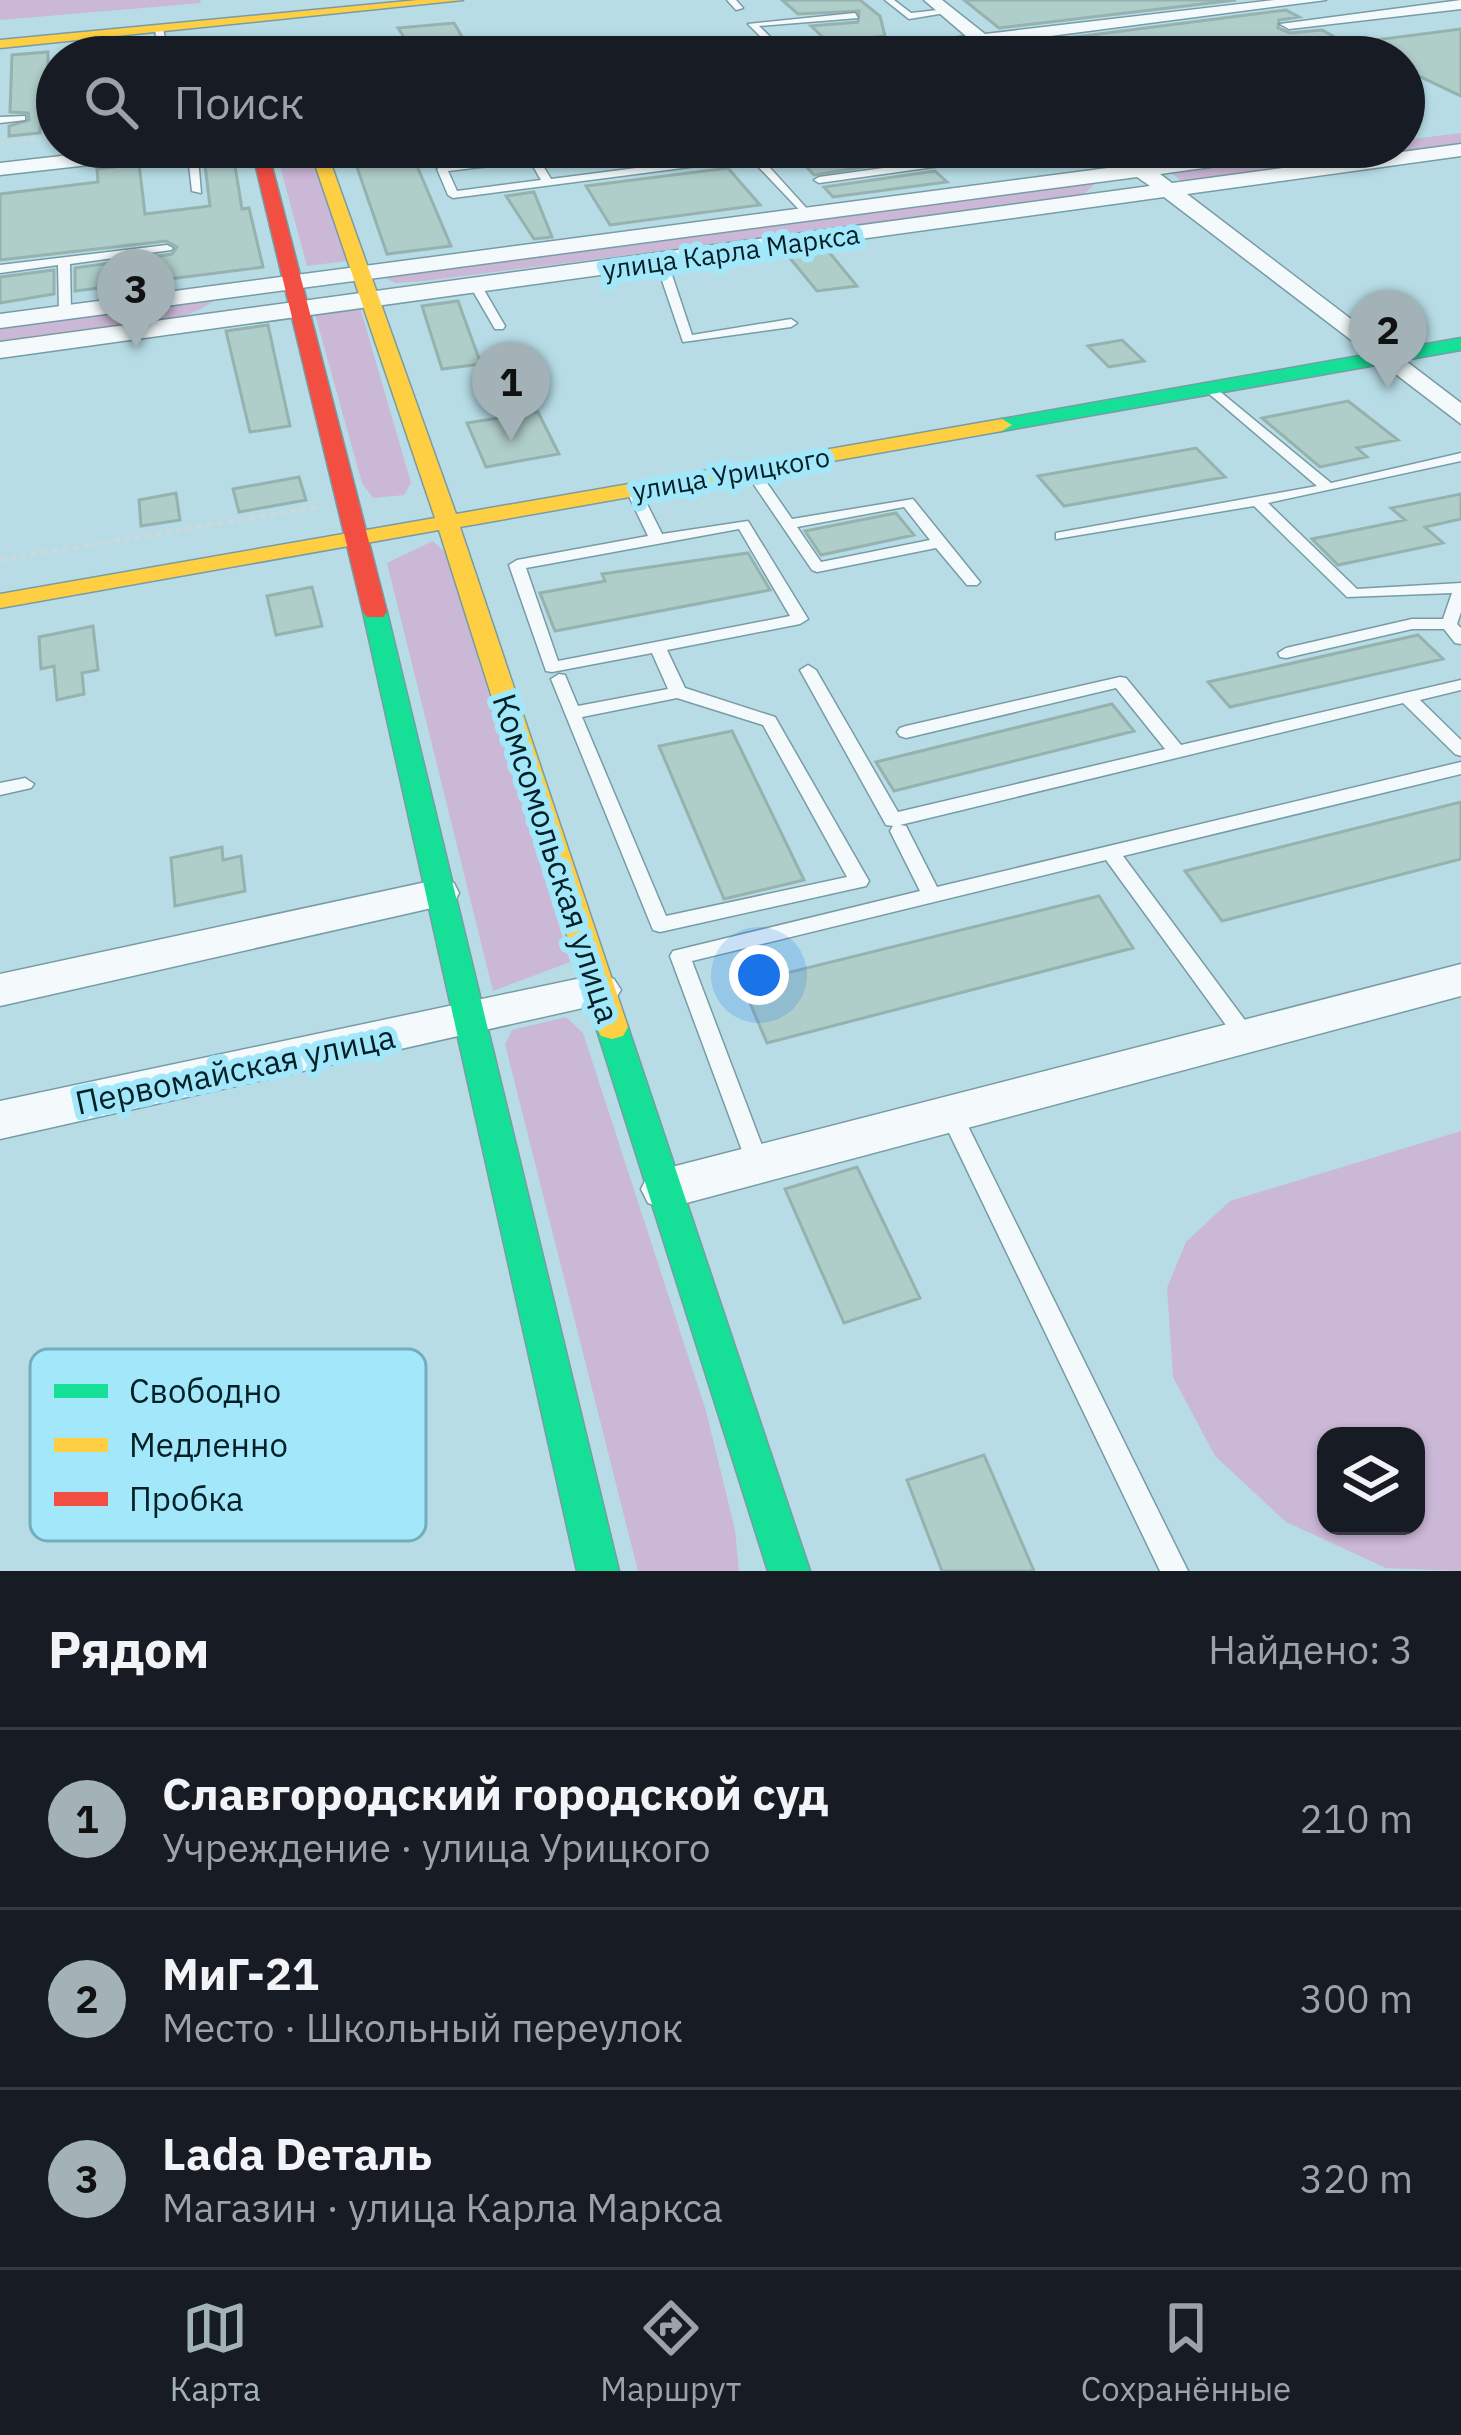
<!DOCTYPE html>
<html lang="ru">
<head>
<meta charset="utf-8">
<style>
	body { margin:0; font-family:"IBM Plex Sans",sans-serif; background:#20242c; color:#f1f3f6 }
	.controls { position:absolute; right:36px; bottom:36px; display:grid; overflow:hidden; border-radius:24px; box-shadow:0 3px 9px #0004 }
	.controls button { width:108px; height:108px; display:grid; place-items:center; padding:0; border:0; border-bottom:3px solid #363941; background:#171b24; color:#f1f3f6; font:60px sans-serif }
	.you { position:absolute; left:759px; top:975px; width:42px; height:42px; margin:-30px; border:9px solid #fff; border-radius:50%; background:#1a73e8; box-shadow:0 0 0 18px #1a73e833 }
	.badge { display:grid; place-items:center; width:78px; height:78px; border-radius:50%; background:#a2b2b7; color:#111; font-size:39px; font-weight:700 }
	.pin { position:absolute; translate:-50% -99px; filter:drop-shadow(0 3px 6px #0008) }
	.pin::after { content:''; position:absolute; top:63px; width:42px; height:36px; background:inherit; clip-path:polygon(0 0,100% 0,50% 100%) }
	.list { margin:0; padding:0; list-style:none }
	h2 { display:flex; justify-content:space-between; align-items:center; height:156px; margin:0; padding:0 48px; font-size:51px }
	h2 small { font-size:39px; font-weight:400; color:#9ea1a6 }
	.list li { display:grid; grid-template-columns:78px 1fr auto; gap:36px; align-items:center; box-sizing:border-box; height:180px; padding:0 48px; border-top:3px solid #363941 }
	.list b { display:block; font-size:45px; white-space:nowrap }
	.list p { margin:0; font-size:39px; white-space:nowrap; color:#9ea1a6 }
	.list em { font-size:39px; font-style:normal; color:#9ea1a6 }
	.icon { flex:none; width:66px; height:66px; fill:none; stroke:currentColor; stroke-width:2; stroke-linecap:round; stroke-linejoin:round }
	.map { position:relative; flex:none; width:1461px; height:1571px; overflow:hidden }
	.search { position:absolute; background:#171b24; box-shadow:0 3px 9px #0004; left:36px; right:36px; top:36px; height:132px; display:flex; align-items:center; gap:30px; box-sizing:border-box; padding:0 42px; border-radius:66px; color:#9ea1a6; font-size:45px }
	.sheet { height:696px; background:#171b24 }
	nav { display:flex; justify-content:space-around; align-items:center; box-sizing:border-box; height:168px; border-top:3px solid #363941; background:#171b24; font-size:33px; color:#9ea1a6 }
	nav a { display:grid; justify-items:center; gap:6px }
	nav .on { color:#a2b2b7 }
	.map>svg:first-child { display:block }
</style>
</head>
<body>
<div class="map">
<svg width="1461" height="1571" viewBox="0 0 1461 1571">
	<rect width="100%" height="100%" fill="#b7dce6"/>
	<!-- green -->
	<path fill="#cbb7d6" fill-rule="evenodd" d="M0 0H200L201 3 0 20Z
		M1461 133V147L1182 182 1172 173 1351 147H1404V140Z
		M275 147H308L347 261 307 266Z
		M1098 181 1084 194 1062 200 424 281 395 283 384 277 399 269Z
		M222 293C190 333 53 336 0 343V324Z
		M360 307 411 483 404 495 373 498 362 483 315 314Z
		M433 541 446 553 570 962 493 991 387 563Z
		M566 1017 583 1033 706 1411 735 1530 739 1571H638L505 1044 512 1030Z
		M1461 1131V1571L1386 1568 1286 1522 1215 1456 1173 1377 1167 1288 1186 1242 1230 1201ZM1326 1436H1416V1526H1326Z"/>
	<!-- building -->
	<path fill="#afcdc9" stroke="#95b2af" stroke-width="3" d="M782 0H860L880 16 885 36 828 42 811 26 858 22 859 11 798 14Z
		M964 0H1236L999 28Z
		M1286 10 1299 17 1279 20 1278 28 1290 33 1322 30 1333 36 1167 57H1037L1021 44Z
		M454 23 474 57H417L398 28Z
		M1461 29V96L1404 69V57H1380L1352 43Z
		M48 52V91L42 92 40 133 9 136V126L29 120 28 113 10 112 12 55Z
		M350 147H409L451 246 387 254Z
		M637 147H682L690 156 615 166 605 151Z
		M910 147 921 158 814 175 801 161Z
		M233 154 242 209 249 208 263 267 75 291V268L172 254 177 247 166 241 0 260V194L98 182 97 169 139 164 145 214 210 206 204 157Z
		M728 168 760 205 610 225 586 186Z
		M935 171 947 182 833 197 824 187Z
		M534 192 552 237 534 239 506 196Z
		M829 251V252L857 286 817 291 789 257Z
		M54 270V294L0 303V277Z
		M458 301 481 364 442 369 422 306Z
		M268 325 290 426 250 432 226 331Z
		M1122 340 1144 361 1109 367 1088 346Z
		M1348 401 1398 440 1357 448 1367 457 1320 467 1262 418Z
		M538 412 559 454 486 467 467 423Z
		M1196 448 1225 477 1064 506 1038 476Z
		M299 477 306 500 239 512 233 489Z
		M176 493 180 520 141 526 139 500Z
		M1461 494V519L1425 527 1443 543 1338 565 1312 539 1405 520 1391 508Z
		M896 513 914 535 821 555 805 531Z
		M748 553 770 590 555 631 540 593 605 581 602 574Z
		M312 587 322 626 276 635 267 596Z
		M93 626 98 670 82 673 84 694 57 700 54 666 41 669 39 637Z
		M1418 635 1443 659 1230 707 1208 682Z
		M1112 704 1134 731 894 791 876 762Z
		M732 731 804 880 724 899 659 746Z
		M1461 802V859L1222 921 1185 871Z
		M222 847 223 860 241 856 245 891 175 906 171 858Z
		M1099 896 1133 948 767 1043 742 984Z
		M857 1167 920 1298 844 1323 785 1189Z
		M984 1455 1034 1571H942L907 1480Z"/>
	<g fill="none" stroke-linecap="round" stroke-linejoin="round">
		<defs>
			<path id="lane" d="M727 0H736L743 8 736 10Z
				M885 0H894L911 13 947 9 951 12 909 19Z
				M855 13 858 18 759 26 791 57H781L748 24Z
				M159 26 163 29 169 57H159L155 29Z
				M397 50 404 57 354 56 359 53Z
				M25 116V120L0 123V117Z
				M187 147H197L201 193 192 191Z
				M798 147 803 150 802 152 761 158 810 212 811 214 806 217 751 159 453 198 448 195 437 169 442 166 533 155 537 156 551 179ZM530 161 541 180 457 191 448 171Z
				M976 147H987L996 156 991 159 819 183 814 180 819 177 983 154Z
				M167 245 173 248 171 250 70 264 71 312 65 316 59 312 58 265 0 273V265Z
				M661 257 667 260 692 335 791 319 797 323 791 327 683 342 655 260Z
				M472 283H480L505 326 503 329H495L470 286Z
				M1212 385 1331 483 1461 453V461L1268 503 1357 589 1461 583V612L1457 624 1461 628V644L1455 643 1444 629H1412L1286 658 1280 657 1278 653 1286 648 1412 619H1443L1452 593 1347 597 1254 506 1056 539V533L1061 532 1317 486 1207 392V386Z
				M751 466 756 467 792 519 913 499 980 582 977 585H967L936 548 817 572 812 570 744 470ZM904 507 930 540 821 562 797 527Z
				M633 486 640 490 662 534 748 521 808 619 800 624 667 650 685 688 775 717 869 881 866 886 660 932 653 930 551 679 559 674 565 675 578 706 668 689 652 653 552 672 546 671 509 565 517 560 648 536 626 490ZM739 529 790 616 558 661 526 568ZM677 698 763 725 847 877 666 916 582 717Z
				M808 665 816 670 898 812 1165 749 1116 688 906 738 900 736 897 732 900 728 906 726 1120 677 1126 678 1181 745 1461 680V690L1420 700 1461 740V756L1455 754 1403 703 900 825 906 826 937 887 1461 762V774L1123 856 1253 1031 1257 1037 1253 1043 1246 1045 1239 1043 1106 860 692 961 769 1164 766 1171 758 1174 750 1171 747 1164 670 956 673 951 920 891 890 831 893 826 886 825 800 670Z
				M25 778 34 784 31 788 0 795V783Z
				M951 1105 959 1108 1188 1571H1160L940 1114 943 1108Z"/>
			<path id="street" d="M924 0H942L985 34 1275 0H1326L997 43 1000 47 991 52 977 45 875 57H820L966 36Z
				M1461 0V9L1289 29 1280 24Z
				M1461 144V156L1187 194 1461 403V424L1164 197 0 358V342L1150 186 1137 177 0 328V314L1123 166 1102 147H1125L1146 163 1266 147 1315 148 1305 154 1160 174 1172 183Z
				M140 147H205L195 153 0 175V163Z
				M440 879 454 883 459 893 454 903 0 1006V974Z
				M1461 964V996L664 1209 648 1203 641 1189 648 1175 664 1169Z
				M600 974 614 979 621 990 614 1001 0 1139V1101Z"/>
			<path id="fast" d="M1461 338V350L1002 431 992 425 1002 419Z
				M375 605 387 612 619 1571H577L363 612Z
				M612 1015 623 1018 628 1027 810 1571H768L596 1027 601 1018Z"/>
			<path id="slow" d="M418 0H463L0 48V40Z
				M309 147H325L456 514 1002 419 1012 425 1002 431 460 527 628 1027 623 1036 612 1039 601 1036 596 1027 439 530 0 608V594L435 518Z"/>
			<path id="jam" d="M251 147H267L387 612 383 617H367L363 612Z"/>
		</defs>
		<!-- lane casing -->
		<use href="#lane" stroke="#789ca5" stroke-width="3"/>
		<!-- street casing -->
		<use href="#street" stroke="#789ca5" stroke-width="3"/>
		<!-- fast casing -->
		<use href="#fast" stroke="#789ca5" stroke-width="3"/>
		<!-- slow casing -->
		<use href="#slow" stroke="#789ca5" stroke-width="3"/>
		<!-- jam casing -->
		<use href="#jam" stroke="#789ca5" stroke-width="3"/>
		<!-- path-far1 -->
		<path stroke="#ccd9dc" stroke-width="3" stroke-dasharray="4.5 3" stroke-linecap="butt" d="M300 38 307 57
			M256 57 252 43 257 42
			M0 143 57 137"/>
		<!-- path -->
		<path stroke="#ccd9dc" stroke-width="4.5" stroke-dasharray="6 4.5" stroke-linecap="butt" d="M0 560 317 507"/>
		<!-- lane -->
		<use href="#lane" fill="#f4fafb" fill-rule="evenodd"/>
		<!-- street -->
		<use href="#street" fill="#f4fafb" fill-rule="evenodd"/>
		<!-- fast -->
		<use href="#fast" fill="#16e098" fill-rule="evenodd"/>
		<!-- slow -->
		<use href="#slow" fill="#ffcf43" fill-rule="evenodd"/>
		<!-- jam -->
		<use href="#jam" fill="#f24e42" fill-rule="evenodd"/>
	</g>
	<g text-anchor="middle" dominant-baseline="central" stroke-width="12" stroke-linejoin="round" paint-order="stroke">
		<!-- far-street labels -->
		<g font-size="27" fill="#032027" stroke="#a3e8fa">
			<text transform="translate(731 251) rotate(-8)">улица Карла Маркса</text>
			<text transform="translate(731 473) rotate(-10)">улица Урицкого</text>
		</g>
		<!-- street labels -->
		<g font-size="33" fill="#032027" stroke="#a3e8fa">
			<text transform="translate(557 858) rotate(72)">Комсомольская улица</text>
			<text transform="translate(235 1069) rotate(-12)">Первомайская улица</text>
		</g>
	</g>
	<!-- legend -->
	<rect x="30" y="1349" width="396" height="192" rx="18" fill="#a3e8fa" stroke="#73acbb" stroke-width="3"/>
	<rect x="54" y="1384" width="54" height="14" fill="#16e098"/>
	<rect x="54" y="1438" width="54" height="14" fill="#ffcf43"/>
	<rect x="54" y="1492" width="54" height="14" fill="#f24e42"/>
	<g font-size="33" fill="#032027">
		<text x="129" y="1403">Свободно</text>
		<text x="129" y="1457">Медленно</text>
		<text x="129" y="1511">Пробка</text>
	</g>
</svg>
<div class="controls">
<button><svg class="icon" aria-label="layers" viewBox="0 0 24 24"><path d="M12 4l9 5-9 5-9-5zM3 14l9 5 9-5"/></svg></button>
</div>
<div class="you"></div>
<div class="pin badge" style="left:511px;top:441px">1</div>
<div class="pin badge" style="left:1388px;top:389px">2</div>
<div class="pin badge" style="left:136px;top:348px">3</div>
<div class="search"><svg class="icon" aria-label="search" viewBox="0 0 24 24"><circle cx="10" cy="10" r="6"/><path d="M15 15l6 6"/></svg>Поиск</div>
</div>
<section class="sheet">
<h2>Рядом<small>Найдено: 3</small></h2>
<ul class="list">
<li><span class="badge">1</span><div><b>Славгородский городской суд</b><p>Учреждение · улица Урицкого</p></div><em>210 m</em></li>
<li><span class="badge">2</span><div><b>МиГ-21</b><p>Место · Школьный переулок</p></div><em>300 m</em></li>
<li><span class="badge">3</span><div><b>Lada Dеталь</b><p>Магазин · улица Карла Маркса</p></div><em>320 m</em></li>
</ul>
</section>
<nav>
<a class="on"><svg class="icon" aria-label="map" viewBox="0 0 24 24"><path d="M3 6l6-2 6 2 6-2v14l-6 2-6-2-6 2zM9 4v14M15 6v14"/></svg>Карта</a>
<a><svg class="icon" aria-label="directions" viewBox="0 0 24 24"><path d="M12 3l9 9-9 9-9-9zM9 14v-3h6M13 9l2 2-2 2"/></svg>Маршрут</a>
<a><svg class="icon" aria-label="saved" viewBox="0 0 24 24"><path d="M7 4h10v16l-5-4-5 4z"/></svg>Сохранённые</a>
</nav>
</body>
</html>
